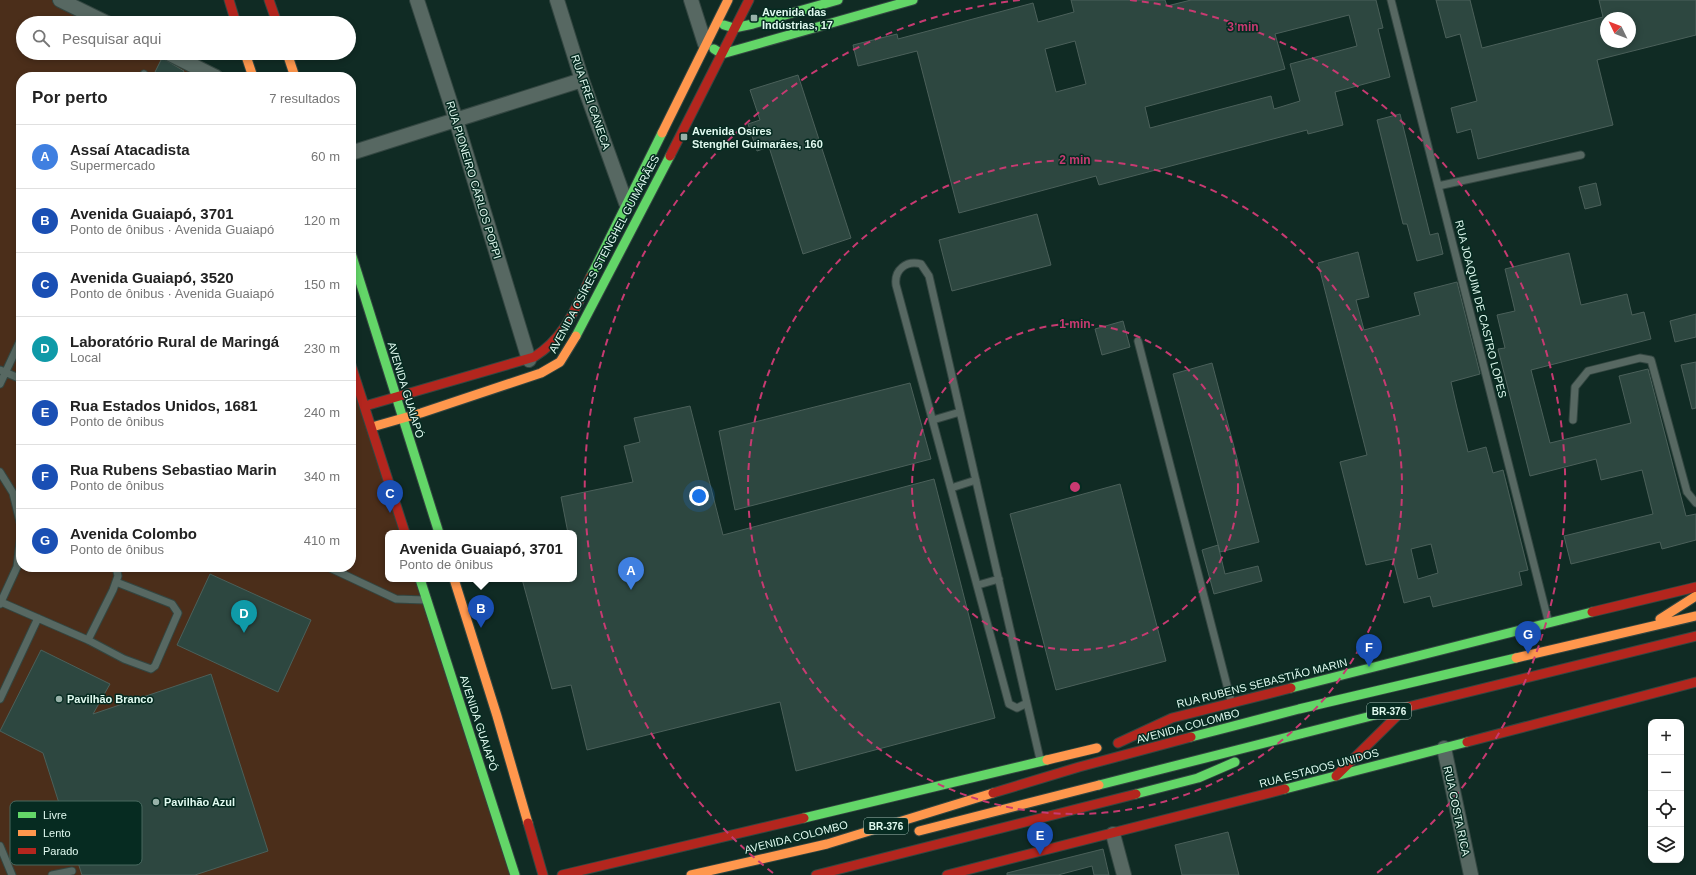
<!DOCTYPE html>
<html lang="pt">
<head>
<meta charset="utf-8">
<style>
	body { margin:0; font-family:Helvetica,sans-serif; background:#f6f6f6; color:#222 }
	.controls { position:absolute; right:12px; bottom:12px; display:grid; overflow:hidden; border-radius:8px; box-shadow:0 2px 6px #0003 }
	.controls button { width:36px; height:36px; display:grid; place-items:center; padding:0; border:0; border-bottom:1px solid #e0e0e0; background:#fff; color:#222; font:20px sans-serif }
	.compass { position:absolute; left:1600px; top:12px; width:36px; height:36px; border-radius:50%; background:#fff; box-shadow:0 2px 6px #0003; rotate:313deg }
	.you { position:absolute; left:699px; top:496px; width:14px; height:14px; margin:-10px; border:3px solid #fff; border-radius:50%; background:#1a73e8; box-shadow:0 0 0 6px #1a73e833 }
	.badge { display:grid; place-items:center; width:26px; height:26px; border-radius:50%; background:#ea580c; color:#fff; font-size:13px; font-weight:700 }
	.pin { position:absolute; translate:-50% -33px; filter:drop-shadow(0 1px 2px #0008) }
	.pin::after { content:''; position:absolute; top:21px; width:14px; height:12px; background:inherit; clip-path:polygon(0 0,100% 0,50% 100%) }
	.popup { position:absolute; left:385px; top:530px; width:192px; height:52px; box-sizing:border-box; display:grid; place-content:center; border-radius:8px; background:#fff; filter:drop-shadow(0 1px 3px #0005); font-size:13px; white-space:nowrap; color:#767676 }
	.popup b { font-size:15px; color:#222 }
	.popup::after { content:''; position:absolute; left:50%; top:100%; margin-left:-8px; border:8px solid transparent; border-top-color:#fff }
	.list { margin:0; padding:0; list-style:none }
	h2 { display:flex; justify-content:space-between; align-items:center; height:52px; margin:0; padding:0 16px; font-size:17px }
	h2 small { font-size:13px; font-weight:400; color:#767676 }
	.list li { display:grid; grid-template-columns:26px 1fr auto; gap:12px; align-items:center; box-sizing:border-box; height:64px; padding:0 16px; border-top:1px solid #e0e0e0 }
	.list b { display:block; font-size:15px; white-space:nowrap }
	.list p { margin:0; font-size:13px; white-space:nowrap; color:#767676 }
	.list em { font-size:13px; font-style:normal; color:#767676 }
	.icon { flex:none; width:22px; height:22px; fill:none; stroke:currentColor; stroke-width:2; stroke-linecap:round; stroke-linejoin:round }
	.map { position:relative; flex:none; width:1696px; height:875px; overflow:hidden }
	.search { position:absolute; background:#fff; box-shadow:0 2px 6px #0003; left:16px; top:16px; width:340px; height:44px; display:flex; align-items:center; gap:10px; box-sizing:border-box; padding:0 14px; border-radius:22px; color:#767676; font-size:15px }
	.panel { position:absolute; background:#fff; box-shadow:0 2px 6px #0003; left:16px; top:72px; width:340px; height:500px; border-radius:16px }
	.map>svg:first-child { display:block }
</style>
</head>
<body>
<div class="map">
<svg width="1696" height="875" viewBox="0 0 1696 875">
	<rect width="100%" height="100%" fill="#102b24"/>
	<!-- green -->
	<path fill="#4b2e1a" d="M0 0H60L107 23H23V53H168L216 77H21V567H351V365L405 533H388V579H420L515 875H0Z"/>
	<!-- building -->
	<path fill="#2d4740" stroke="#4b605a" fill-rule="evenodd" d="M1071 0H1165L1167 6 1191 0H1376L1383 28 1378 29 1390 77 1335 92 1343 125 1308 134 1307 130 1099 185 1096 176 959 213 917 51 858 66 853 45 897 34 898 39 1033 3 1038 22 1074 12ZM1349 15 1357 46 1290 64 1300 101 1274 109 1271 96 1150 128 1145 107 1285 69 1275 34ZM1075 41 1086 84 1056 92 1045 49Z
		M1436 0H1470L1482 48 1603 17 1599 0H1696V35L1597 60 1613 125 1478 159 1471 129 1457 133 1451 108 1477 101 1460 34 1446 38ZM1606 18H1630V42H1606Z
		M162 58 184 71 181 77H161L154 74Z
		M798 75 851 238 803 254 769 147 757 151 748 124 760 120 750 90Z
		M1400 114 1430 235 1438 233 1443 254 1417 261 1407 224H1403L1377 120Z
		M1596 183 1601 205 1585 209 1579 187Z
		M1037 214 1051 265 952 291 939 240Z
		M1358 252 1369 297 1356 300 1364 330 1420 315 1414 293 1457 282 1480 374 1451 382 1457 408 1468 452 1486 447 1493 473 1503 470 1528 570 1519 572 1522 585 1433 607 1430 596 1404 603 1393 559 1366 565 1340 462 1367 455 1318 263ZM1431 544 1438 573 1418 579 1411 549Z
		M1569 253 1581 305 1627 294 1632 315 1644 312 1651 339 1531 370 1550 443 1631 423 1619 376 1648 369 1686 516 1696 514V540L1662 549 1660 542 1571 564 1564 536 1653 514 1642 470 1601 480 1596 459 1530 476 1498 349 1505 348 1497 315 1515 311 1505 269Z
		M1696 314V337L1675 342 1670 321Z
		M1123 321 1130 347 1102 355 1095 329Z
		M1696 362V408L1692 409 1681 365Z
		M1212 363 1259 542 1220 552 1173 374Z
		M910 383 931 459 735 510 719 431Z
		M690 406 723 535 934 479 995 718 796 771 780 702 587 750 571 685 552 689 522 579H574V533H568L561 497 633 482 624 446 640 442 634 418Z
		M1120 484 1166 661 1056 690 1010 514Z
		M1218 545 1225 574 1258 566 1262 581 1214 594 1202 550Z
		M210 574 311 620 278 692 177 645Z
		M41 650 110 684 93 714 211 674 268 851 195 875H82L43 753 0 731Z
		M1228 832 1239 875H1182L1175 845Z
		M1103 849 1109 875H1094L1092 866 1058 875H1007V873Z"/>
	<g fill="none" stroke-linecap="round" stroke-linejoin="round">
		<defs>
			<path id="lane" d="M1391 0 1548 620
				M142 77 144 74
				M1438 186 1581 155
				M1138 341 1231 701
				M0 370 21 379
				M0 384 21 339
				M933 420 960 412
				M1573 420 1575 387 1588 371 1640 358 1651 360 1687 492 1696 503
				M0 472 13 493 21 526
				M951 488 976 480
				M328 567 396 599 425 600
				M978 585 999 579
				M1 602 88 640 124 659 151 669 155 666 178 613 172 604 116 582
				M0 604 17 567 21 534
				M88 640 113 590 118 576 116 567
				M0 699 38 618
				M1027 703 1017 708 1009 704 896 285C894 270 906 260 921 264L929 276 1027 703 1040 759
				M0 846 12 875
				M52 875 72 871"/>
			<path id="street" d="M60 0 107 23
				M417 0 456 120 529 360
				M557 0 582 80 626 203
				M691 0 705 44
				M168 53 216 77
				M351 153 582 80
				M1444 748 1471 875
				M1113 834 1124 875"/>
			<path id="fast" d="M724 25 734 28 753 24 838 0
				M714 49 722 54 913 0
				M351 253 439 533
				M591 276 662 133
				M576 336 670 156
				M420 579 515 875
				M1291 688 1592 612
				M1191 737 1299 709 1516 658
				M1099 785 1387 712
				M1285 789 1467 742
				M1136 794 1198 778 1235 762
				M804 818 1047 760"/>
			<path id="slow" d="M245 53 253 77
				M287 53 295 77
				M662 133 728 0
				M372 427 421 413 541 373 560 362 576 336
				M454 579 497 716 528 823
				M1660 619 1696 596
				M1516 658 1696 616
				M1047 760 1097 748
				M919 831 1099 785
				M691 875 827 844 993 793"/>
			<path id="jam" d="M229 0 236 23
				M269 0 277 23
				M670 156 749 0
				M351 365 405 533
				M365 406 534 357C565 338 576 307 591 276
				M1592 612 1696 587
				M1387 712 1696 636
				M1467 742 1696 682
				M1118 743 1172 718 1291 688
				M1336 776 1405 708
				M993 793 1079 767 1191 737
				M528 823 543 875
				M562 875 804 818
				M816 875 1136 794
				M947 875 1285 789"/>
		</defs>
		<!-- lane casing -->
		<use href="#lane" stroke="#334641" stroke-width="9"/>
		<!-- street casing -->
		<use href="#street" stroke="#334641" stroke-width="16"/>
		<!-- fast casing -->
		<use href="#fast" stroke="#334641" stroke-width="11"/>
		<!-- slow casing -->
		<use href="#slow" stroke="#334641" stroke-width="11"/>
		<!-- jam casing -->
		<use href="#jam" stroke="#334641" stroke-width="11"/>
		<!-- lane -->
		<use href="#lane" stroke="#576862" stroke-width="7"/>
		<!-- street -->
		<use href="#street" stroke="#576862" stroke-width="14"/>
		<!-- fast -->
		<use href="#fast" stroke="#63d668" stroke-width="9"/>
		<!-- slow -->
		<use href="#slow" stroke="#ff974d" stroke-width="9"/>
		<!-- jam -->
		<use href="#jam" stroke="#b3261e" stroke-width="9"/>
	</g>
	<!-- distance rings -->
	<g fill="none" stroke="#c73a71" stroke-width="2" stroke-dasharray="7 5">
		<circle cx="1075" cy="487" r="163"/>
		<circle cx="1075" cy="487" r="327"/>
		<path d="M773 873A490 490 0 0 1 1020 0M1130 0A490 490 0 0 1 1377 873"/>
	</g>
	<!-- markers -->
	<g fill="#98b2a9" stroke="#062b21" stroke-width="1.5">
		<rect x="750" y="14" width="8" height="8" rx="2"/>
		<rect x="680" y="133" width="8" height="8" rx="2"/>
		<circle cx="59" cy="699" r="4"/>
		<circle cx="156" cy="802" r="4"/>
	</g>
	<g text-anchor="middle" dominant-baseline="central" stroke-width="3" stroke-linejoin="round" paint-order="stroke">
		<!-- shield labels -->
		<g fill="#062b21" stroke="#9fbcb2" stroke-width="1">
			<rect x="1367" y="703" width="44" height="16" rx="3"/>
			<rect x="864" y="818" width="44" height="16" rx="3"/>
		</g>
		<g font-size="10" font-weight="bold" fill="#e1faf0">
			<text x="1389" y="711">BR-376</text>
			<text x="886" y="826">BR-376</text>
		</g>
		<!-- poi labels -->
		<g font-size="11" font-weight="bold" fill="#e1faf0" stroke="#062b21" text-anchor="start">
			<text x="762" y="12">Avenida das<tspan x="762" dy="13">Indústrias, 17</tspan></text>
			<text x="692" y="131">Avenida Osíres<tspan x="692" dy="13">Stenghel Guimarães, 160</tspan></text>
			<text x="67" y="699">Pavilhão Branco</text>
			<text x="164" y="802">Pavilhão Azul</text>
		</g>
		<!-- street labels -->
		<g font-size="11" fill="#e1faf0" stroke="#062b21">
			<text transform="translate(591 102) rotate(71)">RUA FREI CANECA</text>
			<text transform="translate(474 180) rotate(73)">RUA PIONEIRO CARLOS POPPI</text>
			<text transform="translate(604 254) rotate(-62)">AVENIDA OSÍRES STENGHEL GUIMARÃES</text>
			<text transform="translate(1481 309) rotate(76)">RUA JOAQUIM DE CASTRO LOPES</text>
			<text transform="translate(406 390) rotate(73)">AVENIDA GUAIAPÓ</text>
			<text transform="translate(1262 683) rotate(-14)">RUA RUBENS SEBASTIÃO MARIN</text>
			<text transform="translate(479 723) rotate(72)">AVENIDA GUAIAPÓ</text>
			<text transform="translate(1188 726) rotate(-15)">AVENIDA COLOMBO</text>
			<text transform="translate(1319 768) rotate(-15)">RUA ESTADOS UNIDOS</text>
			<text transform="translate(1457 811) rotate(78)">RUA COSTA RICA</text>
			<text transform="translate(796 837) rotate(-14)">AVENIDA COLOMBO</text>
		</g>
	</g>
	<!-- legend -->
	<rect x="10" y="801" width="132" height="64" rx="6" fill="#062b21" stroke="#48695f" stroke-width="1"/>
	<rect x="18" y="812" width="18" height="6" fill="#63d668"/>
	<rect x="18" y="830" width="18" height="6" fill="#ff974d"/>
	<rect x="18" y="848" width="18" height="6" fill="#b3261e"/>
	<g font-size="11" fill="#e1faf0">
		<text x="43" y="819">Livre</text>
		<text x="43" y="837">Lento</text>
		<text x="43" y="855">Parado</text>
	</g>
	<circle cx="1075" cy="487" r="6" fill="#c73a71" stroke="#062b21" stroke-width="2"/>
	<g font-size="12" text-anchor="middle" font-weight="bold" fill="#c73a71" stroke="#062b21" stroke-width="3" stroke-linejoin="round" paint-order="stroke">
		<text x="1243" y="31">3 min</text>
		<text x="1075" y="164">2 min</text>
		<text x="1075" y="328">1 min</text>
	</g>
</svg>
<div class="controls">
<button>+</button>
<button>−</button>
<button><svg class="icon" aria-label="locate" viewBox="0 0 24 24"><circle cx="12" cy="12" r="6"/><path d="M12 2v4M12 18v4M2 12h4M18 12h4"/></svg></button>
<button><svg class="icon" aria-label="layers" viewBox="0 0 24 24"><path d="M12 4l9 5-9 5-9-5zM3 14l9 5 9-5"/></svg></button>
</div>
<svg class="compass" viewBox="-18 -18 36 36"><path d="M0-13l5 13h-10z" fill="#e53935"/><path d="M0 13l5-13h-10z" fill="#767676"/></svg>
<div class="you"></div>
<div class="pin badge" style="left:631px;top:590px;background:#3f7fe0">A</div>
<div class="pin badge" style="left:481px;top:628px;background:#1a4fb4">B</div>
<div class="popup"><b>Avenida Guaiapó, 3701</b>Ponto de ônibus</div>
<div class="pin badge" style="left:390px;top:513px;background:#1a4fb4">C</div>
<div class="pin badge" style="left:244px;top:633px;background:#0f9aa8">D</div>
<div class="pin badge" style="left:1040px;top:855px;background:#1a4fb4">E</div>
<div class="pin badge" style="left:1369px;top:667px;background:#1a4fb4">F</div>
<div class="pin badge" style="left:1528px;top:654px;background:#1a4fb4">G</div>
<div class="search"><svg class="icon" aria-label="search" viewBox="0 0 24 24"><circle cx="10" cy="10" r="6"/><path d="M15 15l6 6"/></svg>Pesquisar aqui</div>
<section class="panel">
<h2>Por perto<small>7 resultados</small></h2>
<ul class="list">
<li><span class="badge" style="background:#3f7fe0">A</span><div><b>Assaí Atacadista</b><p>Supermercado</p></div><em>60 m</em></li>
<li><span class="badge" style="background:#1a4fb4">B</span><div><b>Avenida Guaiapó, 3701</b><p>Ponto de ônibus · Avenida Guaiapó</p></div><em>120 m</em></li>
<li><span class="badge" style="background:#1a4fb4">C</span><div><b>Avenida Guaiapó, 3520</b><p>Ponto de ônibus · Avenida Guaiapó</p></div><em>150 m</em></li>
<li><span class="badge" style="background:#0f9aa8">D</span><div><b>Laboratório Rural de Maringá</b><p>Local</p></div><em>230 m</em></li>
<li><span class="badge" style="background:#1a4fb4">E</span><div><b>Rua Estados Unidos, 1681</b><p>Ponto de ônibus</p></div><em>240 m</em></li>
<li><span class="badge" style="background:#1a4fb4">F</span><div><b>Rua Rubens Sebastiao Marin</b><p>Ponto de ônibus</p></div><em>340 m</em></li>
<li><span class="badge" style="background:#1a4fb4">G</span><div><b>Avenida Colombo</b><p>Ponto de ônibus</p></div><em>410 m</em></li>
</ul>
</section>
</div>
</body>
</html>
